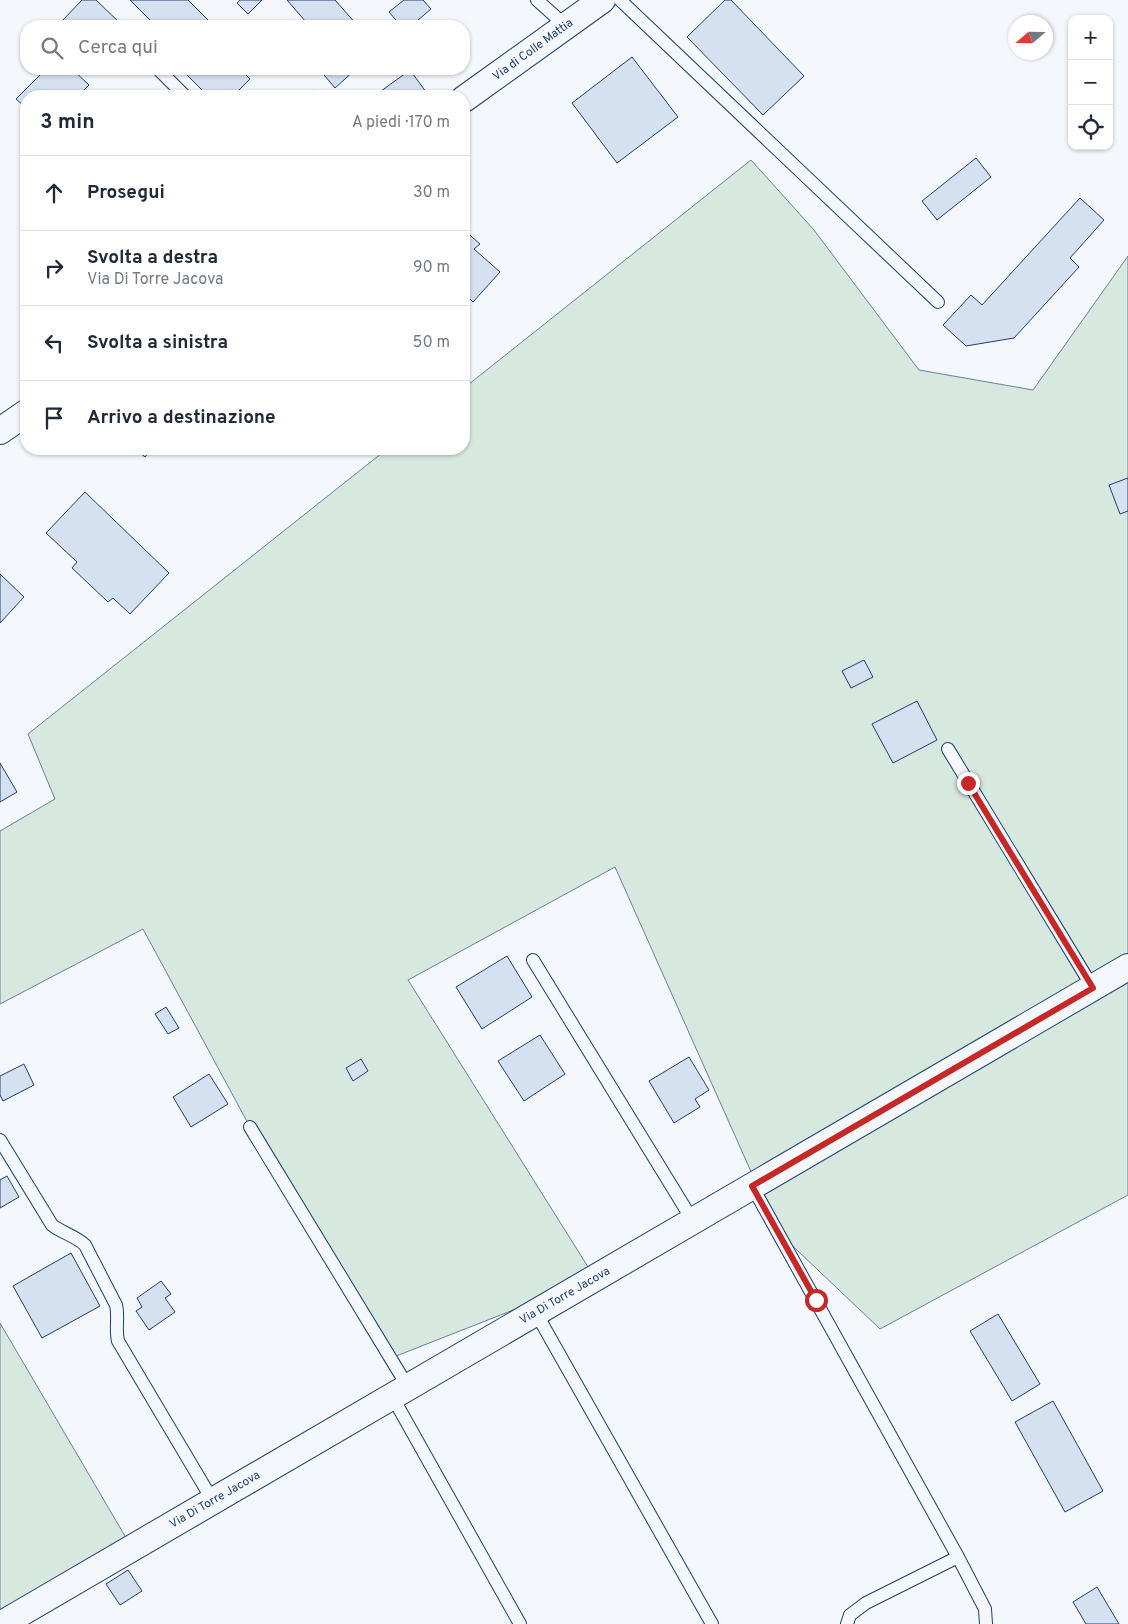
<!DOCTYPE html>
<html lang="it">
<head>
<meta charset="utf-8">
<style>
	body { margin:0; font-family:Overpass,sans-serif; background:#f6f6f7; color:#1f2937 }
	.controls { position:absolute; right:15px; top:15px; display:grid; overflow:hidden; border-radius:10px; box-shadow:0 1px 4px #0004 }
	.controls button { width:45px; height:45px; display:grid; place-items:center; padding:0; border:0; border-bottom:1px solid #e0e1e3; background:#fff; color:#1f2937; font:25px sans-serif }
	.compass { position:absolute; left:1008px; top:15px; width:45px; height:45px; border-radius:50%; background:#fff; box-shadow:0 1px 4px #0004; rotate:250deg }
	.stop { position:absolute; width:15px; height:15px; margin:-11px; border:4px solid #c62828; border-radius:50%; background:#fff }
	.stop.end { background:#c62828; border-color:#fff; box-shadow:0 1px 5px #0008 }
	.list { margin:0; padding:0; list-style:none }
	h2 { display:flex; justify-content:space-between; align-items:center; height:65px; margin:0; padding:0 20px; font-size:21px }
	h2 small { font-size:16px; font-weight:400; color:#747a83 }
	.list li { display:grid; grid-template-columns:32px 1fr auto; gap:15px; align-items:center; box-sizing:border-box; height:75px; padding:0 20px; border-top:1px solid #e0e1e3 }
	.list b { display:block; font-size:19px; white-space:nowrap }
	.list p { margin:0; font-size:16px; white-space:nowrap; color:#747a83 }
	.list em { font-size:16px; font-style:normal; color:#747a83 }
	.icon { flex:none; width:28px; height:28px; fill:none; stroke:currentColor; stroke-width:2; stroke-linecap:round; stroke-linejoin:round }
	.map { position:relative; flex:none; width:1128px; height:1624px; overflow:hidden }
	.search { position:absolute; background:#fff; box-shadow:0 1px 4px #0004; left:20px; top:20px; width:450px; height:55px; display:flex; align-items:center; gap:12px; box-sizing:border-box; padding:0 18px; border-radius:20px; color:#747a83; font-size:19px }
	.panel { position:absolute; background:#fff; box-shadow:0 1px 4px #0004; left:20px; top:90px; width:450px; height:365px; border-radius:20px }
	.map>svg:first-child { display:block }
</style>
</head>
<body>
<div class="map">
<svg width="1128" height="1624" viewBox="0 0 1128 1624">
	<rect width="100%" height="100%" fill="#f4f7fb"/>
	<!-- green -->
	<path fill="#d7e8df" stroke="#687fa3" d="M751 160 814 230 919 370 1033 390 1128 256V1195L880 1329 778 1232 615 867 408 980 595 1278 391 1358 250 1127 143 929 0 1004V831L55 799 28 734 387 449H464V388Z
		M0 1323 132 1548 0 1624Z"/>
	<!-- building -->
	<path fill="#d5e0f0" stroke="#1d3f73" d="M82 0H96L123 26H67L62 21Z
		M130 0H188L208 20 201 26H156Z
		M240 0H262L248 14 237 3Z
		M287 0H335L358 26H302L306 22Z
		M404 0H423L431 9 411 26H401L389 12Z
		M725 0H731L804 76 763 115 687 37Z
		M632 57 678 117 617 163 572 103Z
		M46 69H72L89 85 78 96H26V108L16 99Z
		M181 69H240L250 79 236 93 239 96H208Z
		M319 69H356L335 88Z
		M410 70 429 96H379L377 94Z
		M314 90 319 96H306Z
		M976 158 991 177 937 220 922 201Z
		M1080 198 1104 220 1070 258 1079 267 1014 338 966 346 943 325 971 295 982 305Z
		M464 230 480 244 474 249 500 272 473 302 464 293Z
		M92 449H102L97 454Z
		M136 449H152L145 457Z
		M1128 478V511L1120 514 1109 485Z
		M85 492 169 573 130 614 113 598 108 602 72 568 77 562 46 533Z
		M0 574 24 597 0 623Z
		M864 660 873 677 851 688 842 671Z
		M917 701 937 740 893 763 872 724Z
		M0 763 17 792 0 802Z
		M507 956 532 997 482 1029 456 987Z
		M166 1007 179 1028 168 1034 155 1014Z
		M540 1035 565 1074 524 1101 498 1061Z
		M689 1057 709 1090 695 1099 700 1107 674 1123 649 1081Z
		M361 1059 368 1071 353 1081 346 1068Z
		M24 1064 34 1085 3 1101 0 1095V1076Z
		M209 1074 228 1104 191 1127 173 1097Z
		M7 1176 19 1197 0 1208V1180Z
		M71 1253 100 1306 42 1338 13 1286Z
		M161 1281 171 1294 165 1298 175 1312 149 1330 136 1311 142 1307 137 1298Z
		M998 1314 1040 1384 1012 1401 970 1331Z
		M1053 1401 1103 1491 1065 1512 1015 1422Z
		M128 1570 142 1591 120 1605 106 1584Z
		M1097 1587 1119 1624H1086L1073 1602Z"/>
	<g fill="none" stroke-linecap="round" stroke-linejoin="round">
		<defs>
			<path id="lane" d="M537 0 566 26
				M620 0 938 302
				M158 69 185 96
				M948 749 1093 988
				M533 960 693 1221
				M250 1127 408 1387
				M0 1140 52 1225C62 1233 76 1236 85 1245L116 1305C119 1317 115 1329 118 1341L213 1501
				M752 1186 958 1557 985 1609 986 1624
				M536 1313 712 1624
				M392 1396 520 1624
				M847 1624 850 1615 866 1603 958 1557"/>
			<path id="street" d="M464 99 602 0
				M0 431 26 413
				M2 1624 1128 967"/>
		</defs>
		<!-- lane casing -->
		<use href="#lane" stroke="#1d3f73" stroke-width="14"/>
		<!-- street casing -->
		<use href="#street" stroke="#1d3f73" stroke-width="28"/>
		<!-- lane -->
		<use href="#lane" stroke="#f4f7fb" stroke-width="12"/>
		<!-- street -->
		<use href="#street" stroke="#f4f7fb" stroke-width="26"/>
	</g>
	<g fill="none" stroke-linecap="round" stroke-linejoin="round">
		<!-- route -->
		<path stroke="#c62828" stroke-width="6" d="M816 1300 752 1186 1093 988 968 783"/>
	</g>
	<g text-anchor="middle" dominant-baseline="central" stroke-width="4" stroke-linejoin="round" paint-order="stroke">
		<!-- street labels -->
		<g font-size="12" fill="#1d3f73" stroke="#f4f7fb">
			<text transform="translate(533 50) rotate(-36)">Via di Colle Mattia</text>
			<text transform="translate(565 1296) rotate(-30)">Via Di Torre Jacova</text>
			<text transform="translate(215 1500) rotate(-30)">Via Di Torre Jacova</text>
		</g>
	</g>
</svg>
<div class="controls">
<button>+</button>
<button>−</button>
<button><svg class="icon" aria-label="locate" viewBox="0 0 24 24"><circle cx="12" cy="12" r="6"/><path d="M12 2v4M12 18v4M2 12h4M18 12h4"/></svg></button>
</div>
<svg class="compass" viewBox="-18 -18 36 36"><path d="M0-13l5 13h-10z" fill="#e53935"/><path d="M0 13l5-13h-10z" fill="#747a83"/></svg>
<div class="stop" style="left:816px;top:1300px"></div>
<div class="stop end" style="left:968px;top:783px"></div>
<div class="search"><svg class="icon" aria-label="search" viewBox="0 0 24 24"><circle cx="10" cy="10" r="6"/><path d="M15 15l6 6"/></svg>Cerca qui</div>
<section class="panel">
<h2>3 min<small>A piedi · 170 m</small></h2>
<ul class="list">
<li><svg class="icon" aria-label="ahead" viewBox="0 0 24 24"><path d="M12 20V5M6 11l6-6 6 6"/></svg><div><b>Prosegui</b></div><em>30 m</em></li>
<li><svg class="icon" aria-label="right" viewBox="0 0 24 24"><path d="M7 20v-9h11M14 6l5 5-5 5"/></svg><div><b>Svolta a destra</b><p>Via Di Torre Jacova</p></div><em>90 m</em></li>
<li><svg class="icon" aria-label="left" viewBox="0 0 24 24"><path d="M17 20v-9H6M10 6l-5 5 5 5"/></svg><div><b>Svolta a sinistra</b></div><em>50 m</em></li>
<li><svg class="icon" aria-label="arrive" viewBox="0 0 24 24"><path d="M6 21V4h12l-3 4 3 4H6"/></svg><div><b>Arrivo a destinazione</b></div></li>
</ul>
</section>
</div>
</body>
</html>
